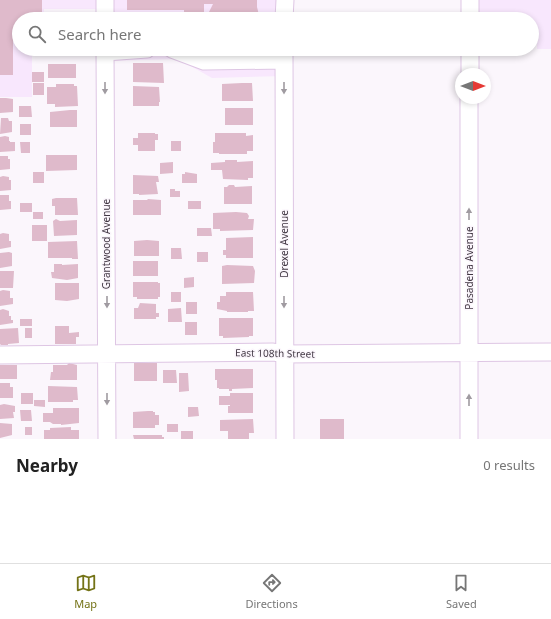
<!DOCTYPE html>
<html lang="en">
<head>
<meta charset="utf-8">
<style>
	body { margin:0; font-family:"Noto Sans",sans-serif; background:#f6f6f6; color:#222 }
	.compass { position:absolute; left:455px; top:68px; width:36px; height:36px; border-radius:50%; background:#fff; box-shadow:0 2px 6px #0003; rotate:90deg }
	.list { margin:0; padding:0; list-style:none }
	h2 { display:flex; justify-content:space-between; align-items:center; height:52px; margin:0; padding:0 16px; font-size:17px }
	h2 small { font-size:13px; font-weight:400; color:#767676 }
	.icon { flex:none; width:22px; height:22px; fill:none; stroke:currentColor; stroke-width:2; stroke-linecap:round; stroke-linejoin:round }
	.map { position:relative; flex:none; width:551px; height:439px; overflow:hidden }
	.search { position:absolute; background:#fff; box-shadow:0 2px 6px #0003; left:12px; right:12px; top:12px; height:44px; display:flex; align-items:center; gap:10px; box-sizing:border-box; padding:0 14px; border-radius:22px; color:#767676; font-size:15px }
	.sheet { height:124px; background:#fff }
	nav { display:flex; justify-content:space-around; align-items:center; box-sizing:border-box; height:56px; border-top:1px solid #e0e0e0; background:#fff; font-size:11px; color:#767676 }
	nav a { display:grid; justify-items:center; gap:2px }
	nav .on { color:#747317 }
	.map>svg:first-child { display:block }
</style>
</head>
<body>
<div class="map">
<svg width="551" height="439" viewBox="0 0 551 439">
	<rect width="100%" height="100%" fill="#fbf6fc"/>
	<!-- built -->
	<path fill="#f8e7fd" d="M0 0H285L284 19H105L104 9H44V19H19V49H32V97H0Z
		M470 0H551V49H537V41H532V19H470Z
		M105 49H284V76L212 78 178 59 105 61Z"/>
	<!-- building -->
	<path fill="#dfbacb" d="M0 0H42V19H19V34H13V75H0Z
		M127 0H257V7L260 19H209V12L213 4H204V19H184V10H127Z
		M59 13 77 14V19H49V14Z
		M133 63H163L164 83 133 82Z
		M48 64H76V78H48Z
		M32 72H44V82H32Z
		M33 83H44V95H33Z
		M242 83H252L253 101H222V84Z
		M56 84H74V86H77L78 106 55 107V104H47V87H56Z
		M133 86 159 87 160 102H159V106H133Z
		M0 98H6L13 99V112L0 113Z
		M19 106H31L32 117H19Z
		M225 108H253V125H225Z
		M70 110H77V127H50V112Z
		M1 118H8L9 121H12V132L0 134Z
		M20 124H31V135H20Z
		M138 133H155V134H158V140H155V151H138V145H133V138H138Z
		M215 133H246V136L253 135V151H247V154H219V153H213V142H215Z
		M5 136 9 137V141H10V142H15V151L0 152V137Z
		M171 141H181V151H171Z
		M20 142H30V153H21Z
		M46 155H77V170L46 171Z
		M0 156H8V159H10V169L0 170Z
		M225 160H237V162L253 161V178H248V180L223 179 222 170H211V163L225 162Z
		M173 162V173L160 174V163Z
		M33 172H44V183H33Z
		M185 172 197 174V183H182V174H185Z
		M133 175 158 176 159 182H156L158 194 139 195V194H133Z
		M3 176 9 177V180H11V190L0 191V177Z
		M229 185H234L235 187 252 186V204H224V187H227Z
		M170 189H175V191H180V197H170Z
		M0 195H9V201H11V209L0 210Z
		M56 198H77L78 215H55V206H52V199Z
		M148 199 161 200V215H133V200H147Z
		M188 201H201V209H188Z
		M20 203H32V212H20Z
		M33 212H43V219H33Z
		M236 212 247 213 249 216 248 219H254L253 230 220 231V229H213V213Z
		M56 219 60 221 77 220V235L54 236 53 221Z
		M32 225H47V241H32Z
		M197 228H211L212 236H197Z
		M3 233 9 234V241H11V247L0 249V234Z
		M253 237V258H226V255H223V250H226V238Z
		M147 240 159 241V256H134V241Z
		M77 241 78 259H72V258H48V242Z
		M171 248H181L182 259H171Z
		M9 252 12 253V266L0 268V253Z
		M197 252H208V262H197Z
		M133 261H158V276H133Z
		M54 264H62V265L78 264V278L67 280 52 278 51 272H54Z
		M227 265 253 266 255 271 254 283 222 284V266Z
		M0 271H14L13 288H0Z
		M194 277V287L184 288V278Z
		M133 282H158V283H160V297H158V299H137V297H133Z
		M55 283H79V299L67 301 55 300Z
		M3 290 10 291V298H13V304L0 306V291Z
		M171 292H181V302H171Z
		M226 292H253L254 311H248V312H227V311L217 309V302H220V296H226Z
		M186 302H197V314H186Z
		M140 303 156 304V313H159V317H156V319H134V308H138Z
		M181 308 182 322H168V309Z
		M3 309 9 311V316H11V320H13V323L0 325V310Z
		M219 318H253V336H249V337L223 338V336H219Z
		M20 319H32V326H20Z
		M185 322H197V335H185Z
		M55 326H69V333L79 332V337H76V344H55Z
		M18 328 19 343 8 344V345H1L0 344V329Z
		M25 328H32V338H25Z
		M69 363 77 365V380H50L51 372H53V365H67Z
		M134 363H157V381H134Z
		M0 365H17V379H0Z
		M215 369H253V388L232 389V391H229V389H219V388H217V380H215Z
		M163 370H176L177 383H163Z
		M179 373H188L189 391 179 392Z
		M0 383H10V387H13V398H0Z
		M48 386 77 387 78 400H73V402H48Z
		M21 393H33V404H21Z
		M230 393H253V413H228V406H230V405H219V396H230Z
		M34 400H45V407L34 406Z
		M4 404 15 406V412H13L14 418 0 419V405Z
		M188 407H198L199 416 188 417Z
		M53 408H79V423L61 425V424H53L50 422H43V413H53Z
		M20 410H31L32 421H21Z
		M148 411H153V412H155V415H159V425H155V428H133V412Z
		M253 419 254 433H249V439H228V431H220V420Z
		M320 419H344V439H320Z
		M0 423 12 424V435L0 438Z
		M167 424H178V432H167Z
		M25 427H32V435H25Z
		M71 427V430H79V439H44V430H50V428Z
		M181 431H193V439H181Z
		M133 435H162V437H164V439H134Z"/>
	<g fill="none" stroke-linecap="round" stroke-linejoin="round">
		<defs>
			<path id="minor" d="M105 0V19
				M470 0V19
				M284 19 285 0
				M105 49 107 439
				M172 49 204 61 284 60
				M284 49 285 439
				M105 52 147 49
				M470 74V49
				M0 355 273 352 284 354 551 352
				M469 439V98"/>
		</defs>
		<!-- minor casing -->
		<use href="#minor" stroke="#dec6e4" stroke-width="19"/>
		<!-- minor -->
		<use href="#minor" stroke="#fff" stroke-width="17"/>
	</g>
	<!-- one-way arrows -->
	<defs><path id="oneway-solid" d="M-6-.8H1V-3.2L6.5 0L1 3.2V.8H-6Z"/></defs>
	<g fill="#a09ba1">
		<use href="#oneway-solid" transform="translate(105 88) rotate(90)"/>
		<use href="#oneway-solid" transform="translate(284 88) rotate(90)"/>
		<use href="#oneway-solid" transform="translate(469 214) rotate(-90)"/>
		<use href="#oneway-solid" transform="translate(107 302) rotate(90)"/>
		<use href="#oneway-solid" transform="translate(284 302) rotate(90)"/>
		<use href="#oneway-solid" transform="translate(107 399) rotate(90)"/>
		<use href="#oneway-solid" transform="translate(469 400) rotate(-90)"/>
	</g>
	<g text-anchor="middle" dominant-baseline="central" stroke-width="3" stroke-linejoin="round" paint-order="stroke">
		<!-- street labels -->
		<g font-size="10" fill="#413743" stroke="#fbf6fc">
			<text transform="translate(106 244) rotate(-90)">Grantwood Avenue</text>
			<text transform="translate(284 244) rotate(-90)">Drexel Avenue</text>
			<text transform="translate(469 268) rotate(-90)">Pasadena Avenue</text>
			<text transform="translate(275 353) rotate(1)">East 108th Street</text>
		</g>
	</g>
</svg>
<svg class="compass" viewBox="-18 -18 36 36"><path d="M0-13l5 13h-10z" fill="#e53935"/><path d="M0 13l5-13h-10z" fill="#767676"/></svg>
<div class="search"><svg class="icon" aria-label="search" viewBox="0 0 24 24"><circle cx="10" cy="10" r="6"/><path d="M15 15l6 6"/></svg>Search here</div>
</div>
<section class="sheet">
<h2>Nearby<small>0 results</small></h2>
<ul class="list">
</ul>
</section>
<nav>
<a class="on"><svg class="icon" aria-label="map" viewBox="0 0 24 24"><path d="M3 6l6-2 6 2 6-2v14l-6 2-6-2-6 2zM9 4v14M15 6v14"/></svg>Map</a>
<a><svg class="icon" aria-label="directions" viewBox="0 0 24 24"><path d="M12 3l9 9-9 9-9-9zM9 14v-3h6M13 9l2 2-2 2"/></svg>Directions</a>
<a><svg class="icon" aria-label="saved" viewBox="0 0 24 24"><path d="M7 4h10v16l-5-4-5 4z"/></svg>Saved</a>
</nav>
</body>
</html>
